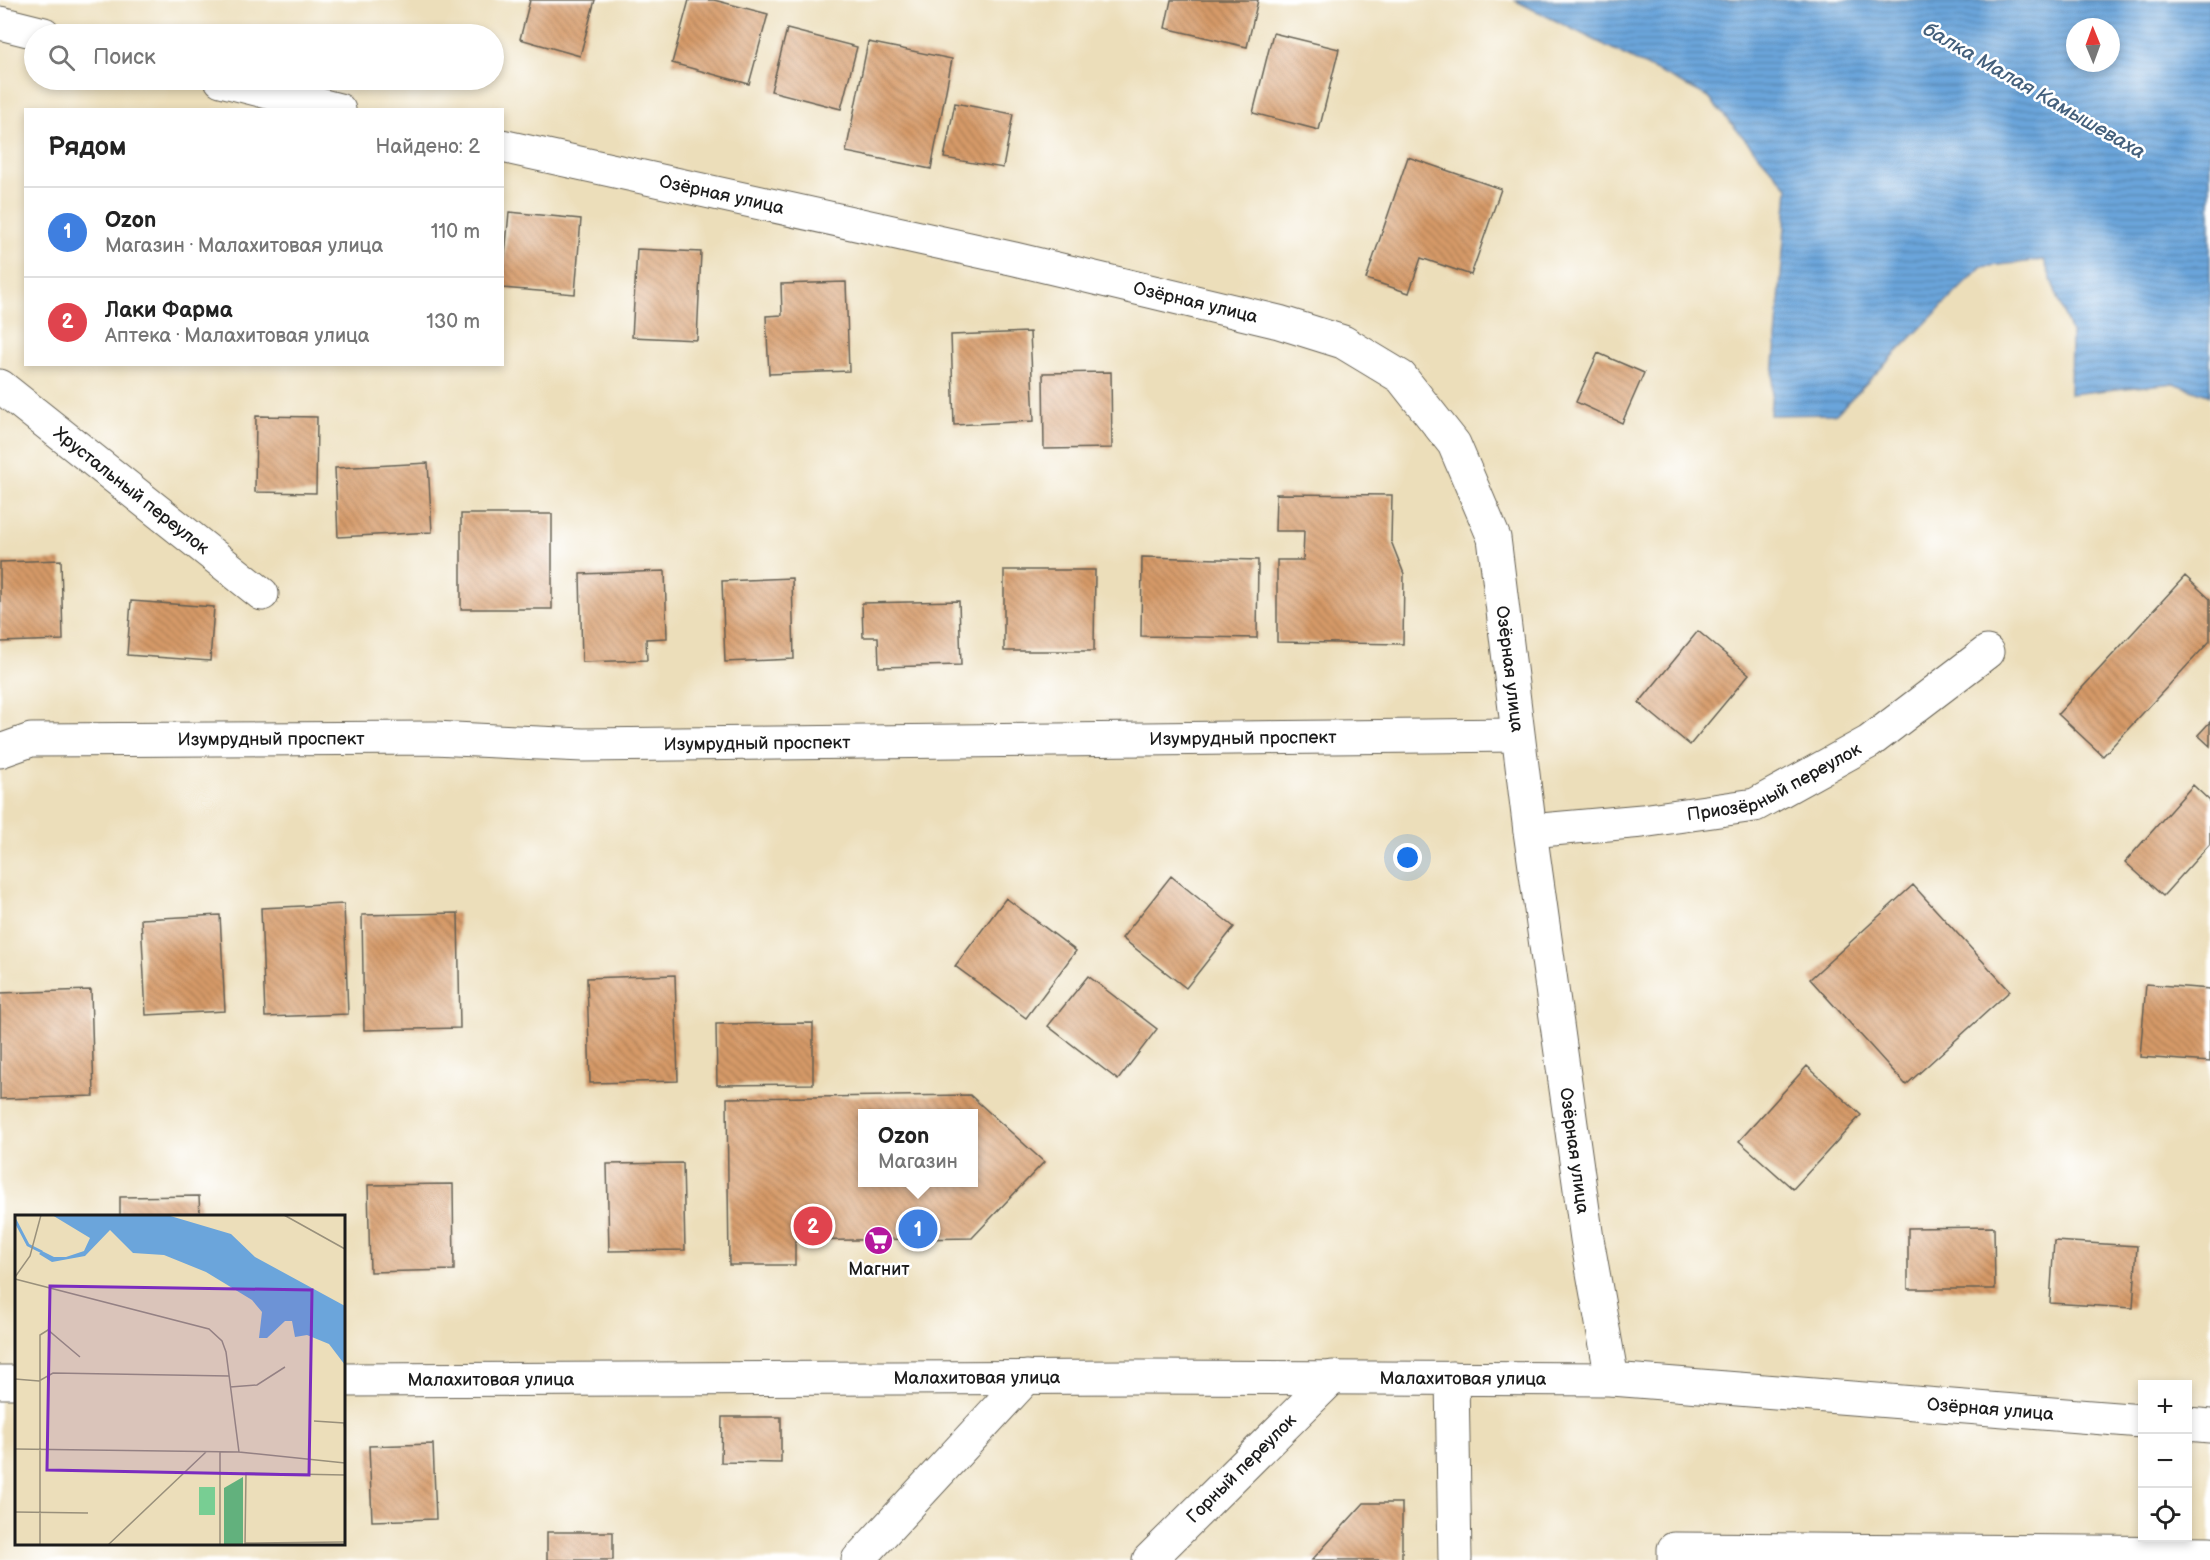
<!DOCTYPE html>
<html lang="ru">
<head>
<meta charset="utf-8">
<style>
	body { margin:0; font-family:"Balsamiq Sans",sans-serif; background:#f6f6f6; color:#222 }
	.controls { position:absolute; right:18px; bottom:18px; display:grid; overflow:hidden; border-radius:0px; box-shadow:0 3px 9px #0003 }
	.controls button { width:54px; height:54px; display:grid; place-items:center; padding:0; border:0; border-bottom:2px solid #e0e0e0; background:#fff; color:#222; font:30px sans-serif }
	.compass { position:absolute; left:2066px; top:18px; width:54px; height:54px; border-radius:50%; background:#fff; box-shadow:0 3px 9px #0003; rotate:359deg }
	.you { position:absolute; left:1408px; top:858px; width:21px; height:21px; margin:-15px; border:4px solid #fff; border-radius:50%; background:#1a73e8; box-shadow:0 0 0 9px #1a73e833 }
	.badge { display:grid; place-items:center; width:39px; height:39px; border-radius:50%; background:#b5179e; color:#fff; font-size:20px; font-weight:700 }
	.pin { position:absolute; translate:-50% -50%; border:3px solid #fff; box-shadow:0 2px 6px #0006 }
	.popup { position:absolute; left:858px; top:1109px; width:120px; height:78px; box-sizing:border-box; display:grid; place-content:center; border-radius:0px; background:#fff; filter:drop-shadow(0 2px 4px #0005); font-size:20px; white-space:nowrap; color:#767676 }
	.popup b { font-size:22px; color:#222 }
	.popup::after { content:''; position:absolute; left:50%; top:100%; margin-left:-12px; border:12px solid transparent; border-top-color:#fff }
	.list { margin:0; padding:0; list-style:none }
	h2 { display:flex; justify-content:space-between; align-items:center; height:78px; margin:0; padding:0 24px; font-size:26px }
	h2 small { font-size:20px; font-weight:400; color:#767676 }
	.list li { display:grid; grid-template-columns:39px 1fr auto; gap:18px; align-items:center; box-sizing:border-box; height:90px; padding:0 24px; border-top:2px solid #e0e0e0 }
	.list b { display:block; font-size:22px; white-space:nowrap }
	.list p { margin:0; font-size:20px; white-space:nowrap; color:#767676 }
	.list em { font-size:20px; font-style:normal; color:#767676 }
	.icon { flex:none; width:33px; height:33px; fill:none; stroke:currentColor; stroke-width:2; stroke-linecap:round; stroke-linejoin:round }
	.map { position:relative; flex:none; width:2210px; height:1560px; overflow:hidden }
	.search { position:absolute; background:#fff; box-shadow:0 3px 9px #0003; left:24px; top:24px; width:480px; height:66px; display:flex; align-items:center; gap:15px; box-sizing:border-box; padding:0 21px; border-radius:33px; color:#767676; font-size:22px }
	.panel { position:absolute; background:#fff; box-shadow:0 3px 9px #0003; left:24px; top:108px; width:480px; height:258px; border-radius:0px }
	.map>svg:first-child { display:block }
</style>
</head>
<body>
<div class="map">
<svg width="2210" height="1560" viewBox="0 0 2210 1560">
	<defs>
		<pattern id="water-rules" width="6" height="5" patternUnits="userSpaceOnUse" patternTransform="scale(1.5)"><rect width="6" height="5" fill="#6ba5db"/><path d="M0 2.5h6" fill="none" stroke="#5786b1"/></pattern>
		<pattern id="building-back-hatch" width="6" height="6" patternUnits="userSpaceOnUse" patternTransform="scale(1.5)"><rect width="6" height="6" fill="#d69a67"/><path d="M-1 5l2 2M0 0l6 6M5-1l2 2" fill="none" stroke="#ad7d54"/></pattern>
	</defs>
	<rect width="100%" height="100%" fill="#fff"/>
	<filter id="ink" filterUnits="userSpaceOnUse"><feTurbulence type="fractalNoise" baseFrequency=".0167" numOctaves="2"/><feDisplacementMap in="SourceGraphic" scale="12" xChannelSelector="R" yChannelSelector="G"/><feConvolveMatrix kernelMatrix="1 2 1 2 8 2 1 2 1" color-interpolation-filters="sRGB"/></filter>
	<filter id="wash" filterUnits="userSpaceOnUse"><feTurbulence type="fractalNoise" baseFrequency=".008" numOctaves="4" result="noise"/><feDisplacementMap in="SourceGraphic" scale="24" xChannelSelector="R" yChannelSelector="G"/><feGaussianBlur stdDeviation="1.35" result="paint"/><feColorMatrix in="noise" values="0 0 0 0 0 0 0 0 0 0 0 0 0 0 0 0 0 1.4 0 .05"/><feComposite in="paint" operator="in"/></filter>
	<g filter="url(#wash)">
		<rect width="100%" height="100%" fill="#ecdeba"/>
		<!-- water -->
		<path fill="url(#water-rules)" stroke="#44607c" stroke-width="1.5" fill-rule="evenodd" d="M1514 0H2210V396L2174 383 2070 394 2071 333 2044 260 1981 267 1836 414 1770 415 1788 188 1707 96ZM2075 27H2111V63H2075Z"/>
		<g id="blocks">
			<!-- building -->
			<path fill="url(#building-back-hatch)" fill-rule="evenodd" d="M530 0H595L580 56 520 39Z
				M689 0H714L768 14 749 84 672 63Z
				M1171 0H1258L1247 47 1165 28Z
				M787 29 857 47 841 109 771 91Z
				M1273 33 1339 49 1319 130 1253 113Z
				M868 42 952 59 931 169 846 152Z
				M955 103 1013 114 1003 168 944 158Z
				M1408 157 1501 189 1471 275 1421 258 1409 293 1366 279Z
				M509 212 581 219 575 294 502 288Z
				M637 249 701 252 697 340 632 337Z
				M846 282 849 371 769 374 766 316 782 315 781 284Z
				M1030 332 1034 421 954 425 951 335Z
				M1598 353 1644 373 1622 423 1576 402Z
				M1111 372 1112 448 1044 449 1043 373Z
				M256 416 317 417 316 493 255 492Z
				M428 463 432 532 338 537 335 468Z
				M1276 494 1392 495 1391 541 1404 574 1403 644 1277 642V560H1303L1304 531H1275Z
				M461 514H552V609H461Z
				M1142 557 1258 560 1257 638 1141 636Z
				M61 560 63 640 0 642V562Z
				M1004 570H1095L1094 651H1004Z
				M665 571 667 638 646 639 647 660 582 662 580 574Z
				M2185 576 2210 599V641L2103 756 2058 714Z
				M792 578 794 659 725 662 722 581Z
				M131 601 214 607 210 661 127 655Z
				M959 601 961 665 879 667 878 637H863L862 603Z
				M1698 631 1749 674 1690 745 1639 703Z
				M2210 722V746L2198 735Z
				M2193 785 2210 801V844L2163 896 2125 862Z
				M1171 876 1234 927 1186 988 1122 938Z
				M1913 885 2010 991 1906 1085 1810 979Z
				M1006 898 1076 951 1026 1018 955 966Z
				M344 904 348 1014 265 1017 261 908Z
				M458 913 460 1028 364 1030 362 915Z
				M220 915 225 1011 146 1015 141 919Z
				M675 975 678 1081 590 1083 587 978Z
				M1088 976 1157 1029 1118 1080 1048 1026Z
				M2146 984 2210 989V1062L2140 1057Z
				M91 990 94 1096 0 1099V993Z
				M813 1023V1084L717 1085 716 1024Z
				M1807 1066 1861 1115 1793 1189 1739 1141Z
				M970 1095 1044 1162 972 1238 795 1241V1265H729L727 1098ZM862 1114H974V1182H862Z
				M683 1163 685 1250 609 1251 607 1164Z
				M453 1184 454 1270 370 1272 368 1185Z
				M199 1196 200 1216H120V1197Z
				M1994 1227 1995 1289H1908V1228Z
				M2054 1241 2137 1246 2133 1308 2050 1303Z
				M722 1417H781V1463L721 1462Z
				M433 1444 436 1519 372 1521 369 1446Z
				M1364 1503H1402V1560H1312Z
				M547 1532H613V1560H547Z"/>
		</g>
	</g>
	<g filter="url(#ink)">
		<use href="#blocks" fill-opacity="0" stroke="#656053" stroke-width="1.5"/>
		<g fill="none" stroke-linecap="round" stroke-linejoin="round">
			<defs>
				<g id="minor">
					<path d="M0 23 44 34"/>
					<path d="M221 80 339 110"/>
					<path id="s1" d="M502 146 1015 259 1279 322 1343 342 1401 377 1454 444 1494 538 1530 831 1587 1239 1612 1379 2142 1421"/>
					<path id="s2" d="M0 386 262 594"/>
					<path id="s3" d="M0 751 31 740 434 738 583 745 1517 735"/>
					<path id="s4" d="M1530 831 1642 821 1755 805 1869 742 1987 652"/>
					<path d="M1452 1378 1455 1560"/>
					<path id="s5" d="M344 1380 1136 1377 1612 1379"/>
					<path d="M0 1382H16"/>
					<path d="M2188 1424 2210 1426"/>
					<path d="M858 1560 1027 1377"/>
					<path id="s6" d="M1149 1560 1333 1377"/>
					<path d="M1674 1560V1549L2210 1553"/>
				</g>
			</defs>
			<!-- minor casing -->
			<use href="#minor" stroke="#656053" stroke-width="35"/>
			<!-- minor -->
			<use href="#minor" stroke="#fff" stroke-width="33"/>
		</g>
	</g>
	<!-- icons -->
	<defs>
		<symbol id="supermarket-disc" viewBox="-11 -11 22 22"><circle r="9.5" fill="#b5179e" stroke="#fff"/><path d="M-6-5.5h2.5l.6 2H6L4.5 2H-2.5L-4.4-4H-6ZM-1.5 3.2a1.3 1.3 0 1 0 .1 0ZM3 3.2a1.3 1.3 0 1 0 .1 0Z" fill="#fff"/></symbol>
	</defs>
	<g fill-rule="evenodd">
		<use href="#supermarket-disc" x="862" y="1224" width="33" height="33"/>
	</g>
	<g text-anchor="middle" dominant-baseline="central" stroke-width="5" stroke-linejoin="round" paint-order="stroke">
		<!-- street labels -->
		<g font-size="18" fill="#1c1c1c" stroke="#fff">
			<text stroke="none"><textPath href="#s1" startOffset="225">Озёрная улица</textPath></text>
			<text stroke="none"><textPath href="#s1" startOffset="711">Озёрная улица</textPath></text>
			<text stroke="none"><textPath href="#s2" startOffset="168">Хрустальный переулок</textPath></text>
			<text stroke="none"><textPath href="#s1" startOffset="1251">Озёрная улица</textPath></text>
			<text stroke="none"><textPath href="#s3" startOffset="273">Изумрудный проспект</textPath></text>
			<text stroke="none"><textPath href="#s3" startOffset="1245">Изумрудный проспект</textPath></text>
			<text stroke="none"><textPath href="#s3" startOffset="759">Изумрудный проспект</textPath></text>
			<text stroke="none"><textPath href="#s4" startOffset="252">Приозёрный переулок</textPath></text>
			<text stroke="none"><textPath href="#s1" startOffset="1737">Озёрная улица</textPath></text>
			<text stroke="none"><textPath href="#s5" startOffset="633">Малахитовая улица</textPath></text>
			<text stroke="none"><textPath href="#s5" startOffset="1119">Малахитовая улица</textPath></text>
			<text stroke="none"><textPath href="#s5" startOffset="147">Малахитовая улица</textPath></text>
			<text stroke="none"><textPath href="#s1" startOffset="2348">Озёрная улица</textPath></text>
			<text stroke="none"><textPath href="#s6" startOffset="130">Горный переулок</textPath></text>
		</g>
		<!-- poi labels -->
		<g font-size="18" fill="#1c1c1c" stroke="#fff">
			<text x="879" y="1269">Магнит</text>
		</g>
		<!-- water labels -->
		<g font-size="20" font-style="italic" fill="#44607c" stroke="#fff">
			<text transform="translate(2034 91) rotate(30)">балка Малая Камышеваха</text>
		</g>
	</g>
	<!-- overview -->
	<g transform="translate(15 1215)">
		<rect width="330" height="330" fill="#ecdeba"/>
		<path d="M228 262V330H209V273Z" fill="#62b17d"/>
		<path d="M184 272H200V300H184Z" fill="#78ce93"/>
		<path d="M37 0H152L216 19 240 42 330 91V150L314 129 292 120 280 122 277 106H270L252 123H244L247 97 237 85 191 57 149 40 118 38 95 15 70 41 37 47 24 39 27 36 39 42H51L69 36 75 23Z" fill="#6ba5db"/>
		<path fill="none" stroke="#6ba5db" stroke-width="3" d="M0 5 13 30 27 37"/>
		<path fill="none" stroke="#99907b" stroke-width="1.5" d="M269 0 330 34M0 62 15 41 26 0M0 64 194 114 207 126 211 137 224 237 330 248M0 164 24 166 38 158 214 161M215 172 242 170 270 152M299 206 329 208 330 215M0 234 224 237M0 297 73 298M230 328 330 327M25 330V120L33 115 65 142M93 330 191 237M205 330V237M230 330 231 258 330 260"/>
		<path fill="#7b2cbf" fill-opacity="0.15" stroke="#7b2cbf" stroke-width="3" d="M35 71 297 75 294 260 32 255Z"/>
		<rect width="330" height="330" fill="none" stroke="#1c1c1c" stroke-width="3"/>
	</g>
</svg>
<div class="controls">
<button>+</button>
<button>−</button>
<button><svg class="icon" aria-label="locate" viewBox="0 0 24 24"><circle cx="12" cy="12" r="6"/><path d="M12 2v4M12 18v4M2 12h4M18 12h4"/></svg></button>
</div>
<svg class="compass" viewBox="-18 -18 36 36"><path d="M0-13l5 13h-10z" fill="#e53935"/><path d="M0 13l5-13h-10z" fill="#767676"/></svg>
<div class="you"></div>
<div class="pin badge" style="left:918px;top:1229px;background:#3f7fe0">1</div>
<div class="popup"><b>Ozon</b>Магазин</div>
<div class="pin badge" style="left:813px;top:1226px;background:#e0444e">2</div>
<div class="search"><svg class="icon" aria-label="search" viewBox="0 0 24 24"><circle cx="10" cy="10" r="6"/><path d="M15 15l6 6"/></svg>Поиск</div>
<section class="panel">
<h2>Рядом<small>Найдено: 2</small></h2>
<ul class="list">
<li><span class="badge" style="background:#3f7fe0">1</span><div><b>Ozon</b><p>Магазин · Малахитовая улица</p></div><em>110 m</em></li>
<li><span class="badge" style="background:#e0444e">2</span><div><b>Лаки Фарма</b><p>Аптека · Малахитовая улица</p></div><em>130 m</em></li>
</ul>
</section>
</div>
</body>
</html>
